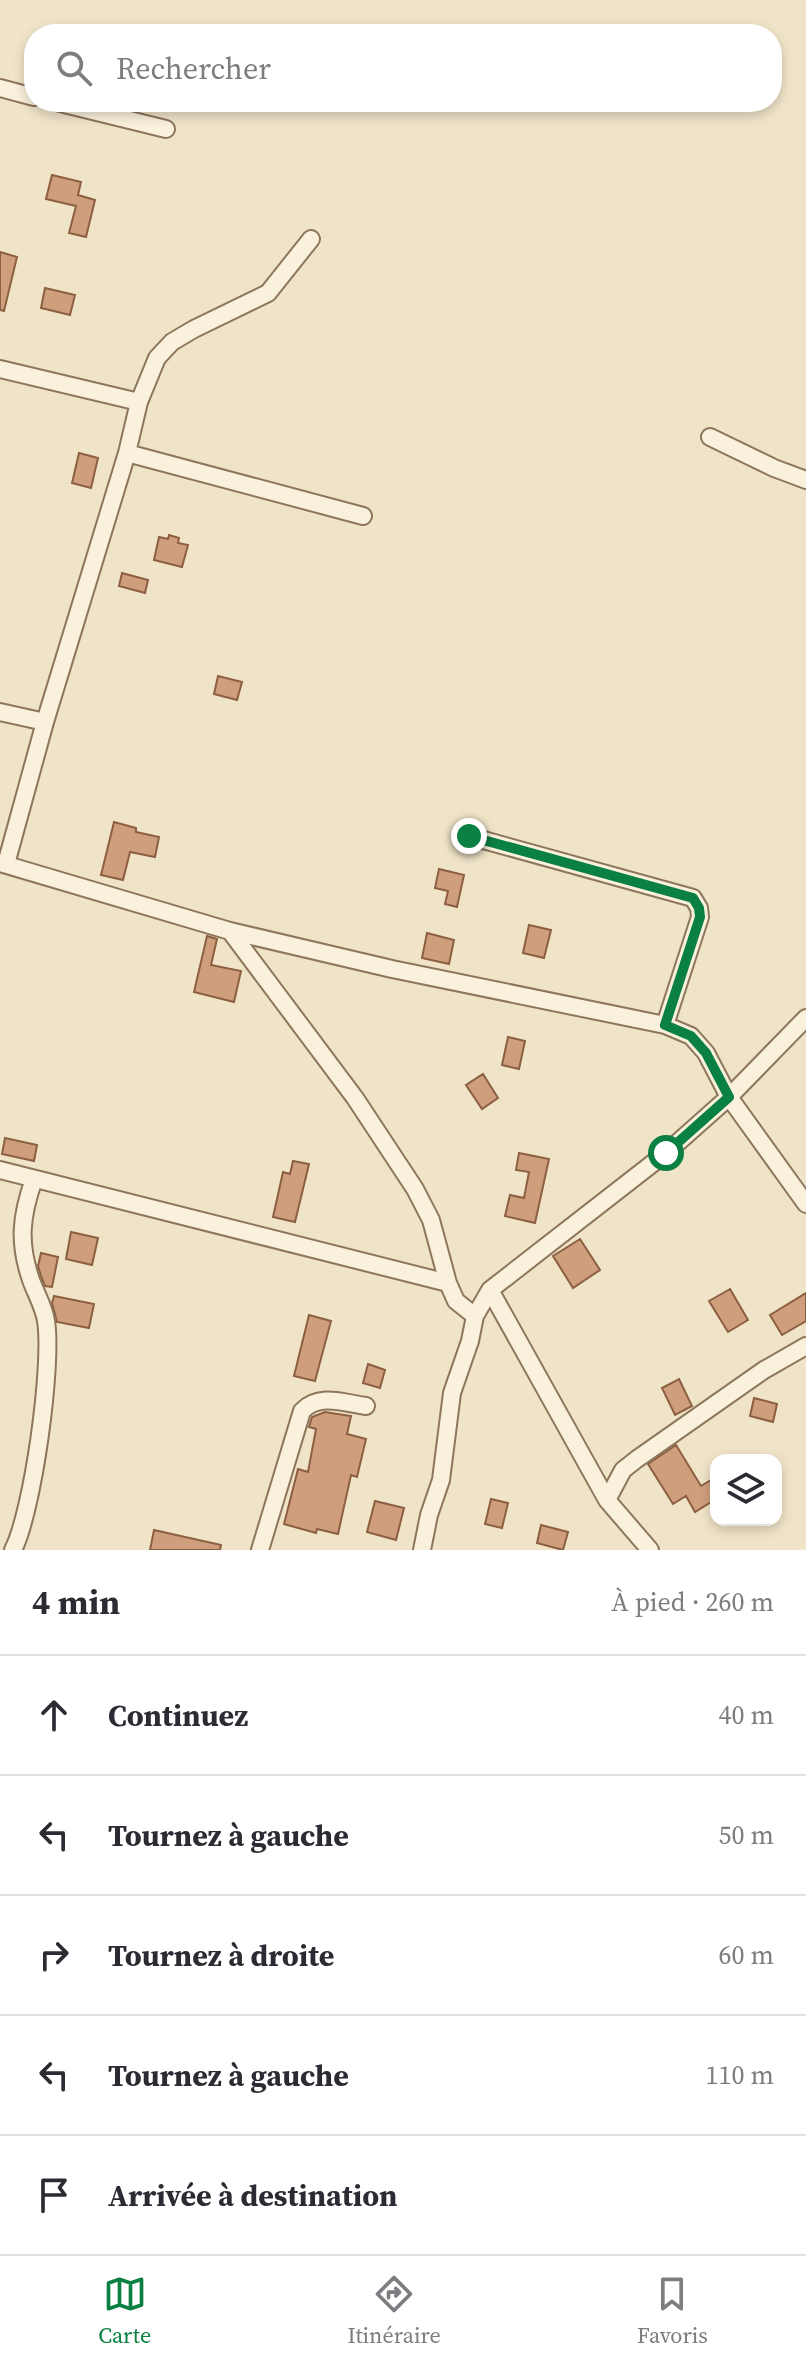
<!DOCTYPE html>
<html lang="fr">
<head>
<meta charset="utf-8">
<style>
	body { margin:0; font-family:"Source Serif 4",serif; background:#f2f2f3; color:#2b2b33 }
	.controls { position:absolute; right:24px; bottom:24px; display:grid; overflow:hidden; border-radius:16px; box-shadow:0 4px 12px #0003 }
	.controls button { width:72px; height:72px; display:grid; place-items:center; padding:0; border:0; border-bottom:2px solid #e1e1e2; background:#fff; color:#2b2b33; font:40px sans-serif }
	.stop { position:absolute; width:24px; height:24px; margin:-18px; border:6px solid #0b8043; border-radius:50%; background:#fff }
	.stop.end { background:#0b8043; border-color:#fff; box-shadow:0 2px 8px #0008 }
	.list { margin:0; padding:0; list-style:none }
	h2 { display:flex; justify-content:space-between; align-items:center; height:104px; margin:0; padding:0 32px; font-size:34px }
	h2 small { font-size:26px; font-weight:400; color:#7c7c81 }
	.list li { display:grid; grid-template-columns:52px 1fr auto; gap:24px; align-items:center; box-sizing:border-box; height:120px; padding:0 32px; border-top:2px solid #e1e1e2 }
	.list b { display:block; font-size:30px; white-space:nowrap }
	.list em { font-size:26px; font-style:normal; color:#7c7c81 }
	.icon { flex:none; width:44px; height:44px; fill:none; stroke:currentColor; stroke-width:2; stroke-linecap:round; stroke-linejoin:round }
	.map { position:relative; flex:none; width:806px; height:1550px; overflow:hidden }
	.search { position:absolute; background:#fff; box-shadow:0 4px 12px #0003; left:24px; right:24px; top:24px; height:88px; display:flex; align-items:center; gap:20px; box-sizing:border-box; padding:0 28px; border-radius:32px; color:#7c7c81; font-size:30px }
	.sheet { height:704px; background:#fff }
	nav { display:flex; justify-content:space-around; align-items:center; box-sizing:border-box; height:112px; border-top:2px solid #e1e1e2; background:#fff; font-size:22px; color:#7c7c81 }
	nav a { display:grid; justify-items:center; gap:4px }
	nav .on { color:#0b8043 }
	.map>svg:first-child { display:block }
</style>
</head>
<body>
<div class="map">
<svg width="806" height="1550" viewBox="0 0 806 1550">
	<rect width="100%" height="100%" fill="#f0e4c8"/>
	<!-- building -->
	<path fill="#cf9f7d" stroke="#8d5f41" stroke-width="2" d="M52 175 81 182 78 195 95 200 86 237 69 233 76 206 46 199Z
		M0 252 17 257 4 311 0 310Z
		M45 288 75 295 70 315 41 308Z
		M79 453 98 458 91 488 72 483Z
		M169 535 179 538 178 543 188 545 182 567 154 560 159 537 168 539Z
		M122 573 148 580 145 593 119 586Z
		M218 676 242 682 237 700 214 694Z
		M114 822 136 828V832L159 837 155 857 130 852 123 880 101 875Z
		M439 869 464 875 457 907 445 904 448 891 435 888Z
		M529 925 551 930 544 958 523 953Z
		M427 933 454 940 449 964 422 958Z
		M207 936 217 939 211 965 241 971 234 1002 194 992Z
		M508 1037 525 1041 519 1069 502 1065Z
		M483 1074 498 1098 482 1109 466 1085Z
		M5 1138 37 1145 34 1161 2 1154Z
		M519 1153 549 1159 535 1223 505 1216 510 1195 524 1198 529 1172 516 1170Z
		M293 1161 309 1164 295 1222 273 1217 283 1172 290 1174Z
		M71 1232 98 1238 92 1265 66 1259Z
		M580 1239 600 1270 573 1288 553 1256Z
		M41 1253 58 1257 52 1287 45 1286 41 1276 38 1266Z
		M730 1289 748 1320 728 1332 709 1301Z
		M806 1293V1321L782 1335 770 1315Z
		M54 1296 94 1304 89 1328 57 1322 52 1303Z
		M309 1315 331 1321 315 1381 294 1376Z
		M368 1364 385 1370 380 1388 363 1383Z
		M679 1379 692 1406 675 1415 662 1388Z
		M754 1398 777 1404 773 1422 750 1416Z
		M325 1412 351 1416 347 1434 366 1439 357 1477 351 1475 338 1534 317 1529 316 1533 284 1524 298 1469 308 1472 316 1429 309 1427 312 1417Z
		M676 1445 701 1486 716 1477V1499L695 1512 686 1496 673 1504 648 1464Z
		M491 1499 508 1503 502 1528 485 1524Z
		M375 1501 404 1508 396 1540 367 1532Z
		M541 1525 568 1532 563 1550 537 1543Z
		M154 1530 221 1545 220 1550H150Z"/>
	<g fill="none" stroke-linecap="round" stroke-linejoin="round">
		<defs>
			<path id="minor" d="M0 88 34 97
				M56 102 166 129
				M0 369 139 402
				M710 437 774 468 806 480
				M127 453 363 516
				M0 712 45 722
				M469 836 693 898 699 908 700 917 665 1025
				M0 863 230 931 392 969 665 1025 691 1036 706 1053 729 1097 806 1204
				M6 864 45 722 127 453 139 402 157 358 172 342 194 329 268 293 311 239
				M230 931 355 1098 415 1189 431 1220 448 1283 456 1301 475 1316
				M0 1170 448 1283
				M490 1290 607 1500 650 1550
				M607 1500 623 1470 637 1459 764 1370 806 1346
				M13 1550C33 1511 53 1364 46 1321 44 1307 36 1294 31 1280 18 1242 21 1216 34 1179
				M260 1550 302 1411C319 1393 344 1403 366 1406
				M422 1550 429 1515 441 1480 452 1393 470 1341 475 1316 490 1290 666 1153 729 1097 806 1018"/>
		</defs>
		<!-- minor casing -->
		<use href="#minor" stroke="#8d765c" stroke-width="20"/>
		<!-- minor -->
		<use href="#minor" stroke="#faf1dc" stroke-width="16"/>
	</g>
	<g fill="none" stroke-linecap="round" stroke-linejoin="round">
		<!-- route -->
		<path stroke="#0b8043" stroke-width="10" d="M469 836 693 898 699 908 700 917 665 1025 691 1036 706 1053 729 1097 666 1153"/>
	</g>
</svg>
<div class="controls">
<button><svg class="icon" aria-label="layers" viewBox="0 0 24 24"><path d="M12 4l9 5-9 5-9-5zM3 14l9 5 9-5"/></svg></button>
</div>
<div class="stop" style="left:666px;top:1153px"></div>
<div class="stop end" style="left:469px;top:836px"></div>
<div class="search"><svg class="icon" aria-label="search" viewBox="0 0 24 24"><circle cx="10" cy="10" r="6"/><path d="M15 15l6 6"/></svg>Rechercher</div>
</div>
<section class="sheet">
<h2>4 min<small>À pied · 260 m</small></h2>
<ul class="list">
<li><svg class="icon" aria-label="ahead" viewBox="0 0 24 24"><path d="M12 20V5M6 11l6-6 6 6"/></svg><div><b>Continuez</b></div><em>40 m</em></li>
<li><svg class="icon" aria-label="left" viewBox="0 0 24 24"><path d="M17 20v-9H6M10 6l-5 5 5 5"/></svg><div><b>Tournez à gauche</b></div><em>50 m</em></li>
<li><svg class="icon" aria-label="right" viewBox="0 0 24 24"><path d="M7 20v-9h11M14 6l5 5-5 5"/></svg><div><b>Tournez à droite</b></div><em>60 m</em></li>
<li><svg class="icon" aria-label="left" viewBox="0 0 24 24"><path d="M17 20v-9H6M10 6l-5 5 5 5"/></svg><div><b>Tournez à gauche</b></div><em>110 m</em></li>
<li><svg class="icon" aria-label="arrive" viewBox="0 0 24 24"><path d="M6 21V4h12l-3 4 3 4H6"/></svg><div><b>Arrivée à destination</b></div></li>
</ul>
</section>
<nav>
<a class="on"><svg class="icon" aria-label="map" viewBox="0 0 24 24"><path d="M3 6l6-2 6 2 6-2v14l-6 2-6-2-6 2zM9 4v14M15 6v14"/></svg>Carte</a>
<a><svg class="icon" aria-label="directions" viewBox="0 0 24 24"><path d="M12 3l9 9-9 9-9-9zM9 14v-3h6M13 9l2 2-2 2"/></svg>Itinéraire</a>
<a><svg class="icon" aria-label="saved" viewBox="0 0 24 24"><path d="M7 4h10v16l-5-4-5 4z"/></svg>Favoris</a>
</nav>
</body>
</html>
